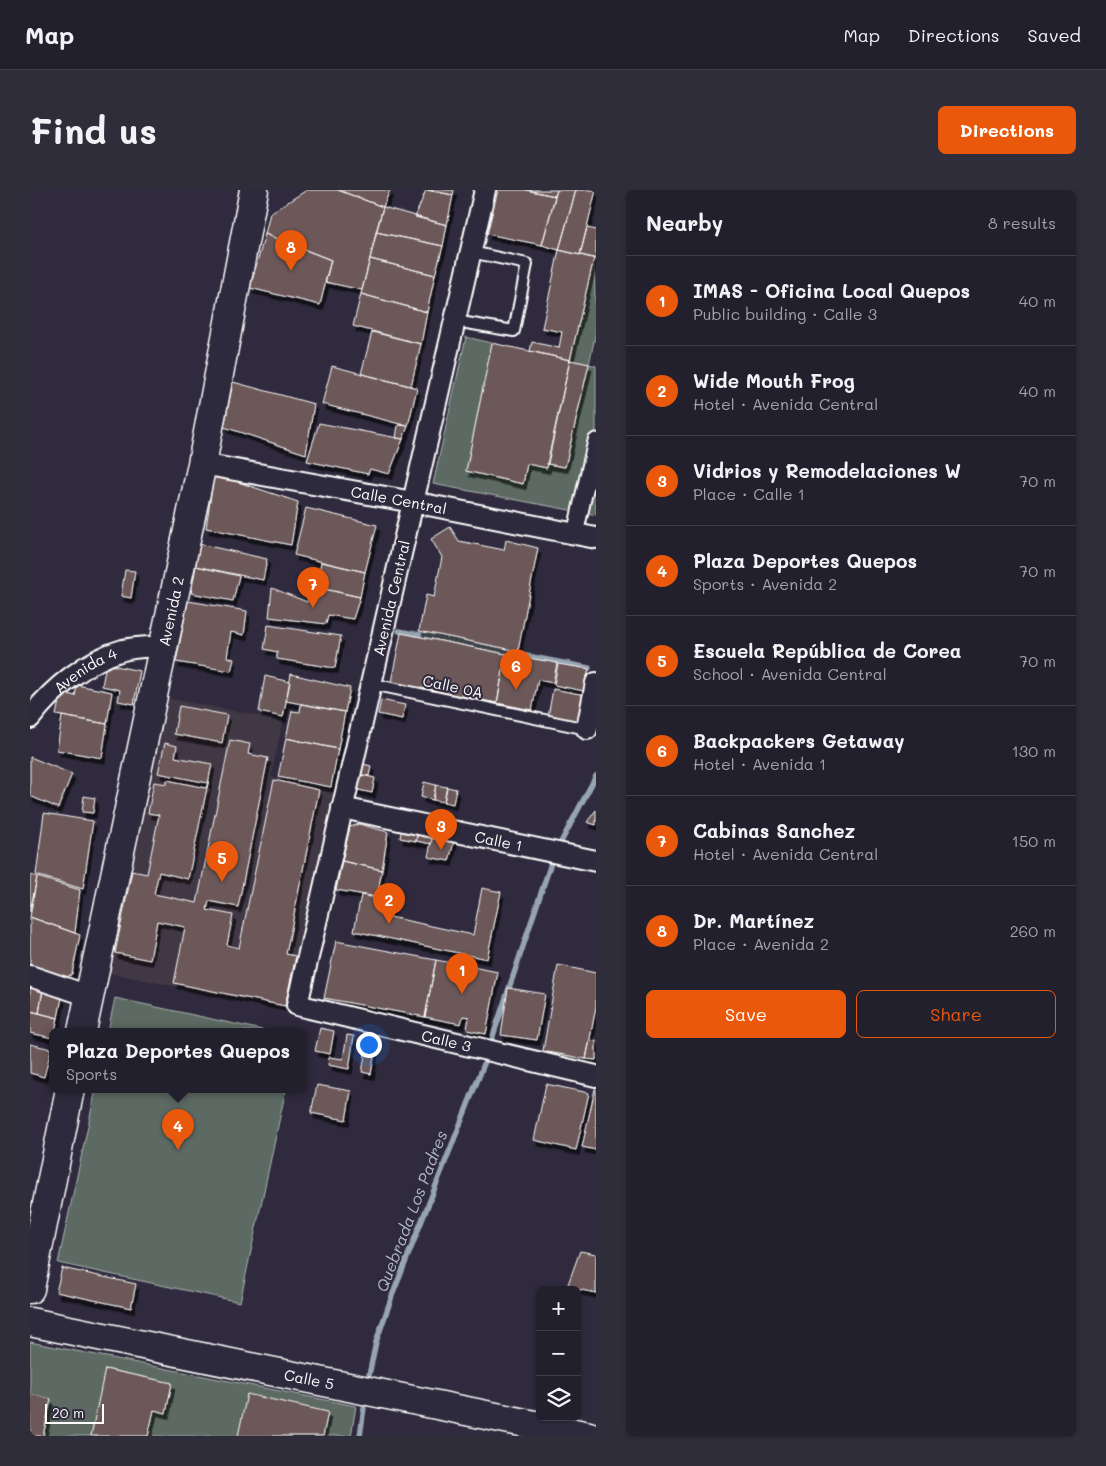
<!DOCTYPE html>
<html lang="en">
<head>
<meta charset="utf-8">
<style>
	body { margin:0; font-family:Mali,sans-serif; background:#2f2d3a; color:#f1f3f6 }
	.controls { position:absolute; right:15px; bottom:15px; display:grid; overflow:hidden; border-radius:8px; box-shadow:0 1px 4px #0004 }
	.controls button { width:45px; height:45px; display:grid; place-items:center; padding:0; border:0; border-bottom:1px solid #403e4a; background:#23202e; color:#f1f3f6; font:25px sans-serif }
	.scale { position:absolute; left:15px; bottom:12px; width:59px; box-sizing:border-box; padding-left:5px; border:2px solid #fff; border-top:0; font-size:14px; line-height:18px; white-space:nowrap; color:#fff; -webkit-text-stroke:4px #2f2a3d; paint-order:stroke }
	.you { position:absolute; left:338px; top:854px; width:18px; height:18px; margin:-12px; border:4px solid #fff; border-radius:50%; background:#1a73e8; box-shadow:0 0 0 8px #1a73e833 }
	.badge { display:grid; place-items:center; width:32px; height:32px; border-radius:50%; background:#ea580c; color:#fff; font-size:16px; font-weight:700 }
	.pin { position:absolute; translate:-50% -41px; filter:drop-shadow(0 1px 2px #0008) }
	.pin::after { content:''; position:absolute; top:26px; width:18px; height:15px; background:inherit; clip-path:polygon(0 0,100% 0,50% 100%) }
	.popup { position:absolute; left:19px; top:838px; width:258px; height:65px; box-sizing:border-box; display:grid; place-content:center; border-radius:8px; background:#23202e; filter:drop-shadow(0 1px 4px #0005); font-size:16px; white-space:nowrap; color:#a3a3aa }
	.popup b { font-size:19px; color:#f1f3f6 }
	.popup::after { content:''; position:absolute; left:50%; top:100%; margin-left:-10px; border:10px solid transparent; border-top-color:#23202e }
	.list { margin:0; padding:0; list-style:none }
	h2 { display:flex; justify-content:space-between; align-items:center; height:65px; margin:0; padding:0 20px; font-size:21px }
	h2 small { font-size:16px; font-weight:400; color:#a3a3aa }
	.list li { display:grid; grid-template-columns:32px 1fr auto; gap:15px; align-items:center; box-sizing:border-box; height:90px; padding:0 20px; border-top:1px solid #403e4a }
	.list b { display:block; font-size:19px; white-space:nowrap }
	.list p { margin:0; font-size:16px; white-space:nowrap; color:#a3a3aa }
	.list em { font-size:16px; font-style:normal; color:#a3a3aa }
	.actions { display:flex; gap:10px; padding:15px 20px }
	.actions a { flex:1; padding:11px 0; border:1px solid #ea580c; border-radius:8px; text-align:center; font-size:18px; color:#ea580c }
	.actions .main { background:#ea580c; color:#fff }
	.icon { flex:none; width:28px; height:28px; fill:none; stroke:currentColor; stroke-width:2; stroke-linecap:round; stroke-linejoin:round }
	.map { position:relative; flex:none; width:566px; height:1246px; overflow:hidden; border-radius:8px }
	header { display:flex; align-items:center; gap:30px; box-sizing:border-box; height:70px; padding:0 25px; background:#23202e; border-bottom:1px solid #403e4a }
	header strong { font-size:24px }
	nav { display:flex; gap:28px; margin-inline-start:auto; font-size:18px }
	.intro { display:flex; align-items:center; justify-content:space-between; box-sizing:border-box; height:120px; padding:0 30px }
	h1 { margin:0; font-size:35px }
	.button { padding:12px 22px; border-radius:8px; background:#ea580c; color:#fff; font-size:18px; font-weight:700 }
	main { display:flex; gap:30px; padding:0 30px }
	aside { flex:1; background:#23202e; border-radius:8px; box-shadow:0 1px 4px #0004 }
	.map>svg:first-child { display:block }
</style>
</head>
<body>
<header>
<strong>Map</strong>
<nav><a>Map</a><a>Directions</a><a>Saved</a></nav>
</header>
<div class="intro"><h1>Find us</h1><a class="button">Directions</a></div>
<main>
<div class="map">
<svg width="566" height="1246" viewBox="0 0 566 1246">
	<defs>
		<filter id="shadow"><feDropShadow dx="3" dy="5.5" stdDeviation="0" flood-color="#0009"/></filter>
	</defs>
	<rect width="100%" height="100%" fill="#2f2a3d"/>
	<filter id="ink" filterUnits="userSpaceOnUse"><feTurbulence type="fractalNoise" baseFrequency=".02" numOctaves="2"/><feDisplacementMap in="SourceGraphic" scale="10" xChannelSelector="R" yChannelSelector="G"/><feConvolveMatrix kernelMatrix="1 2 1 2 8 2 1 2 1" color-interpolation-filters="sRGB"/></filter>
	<g filter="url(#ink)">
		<!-- built -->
		<path fill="#413845" d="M136 508 253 530 241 587 305 600 258 819 79 783Z"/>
		<!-- green -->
		<path fill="#5b6b63" stroke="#adb5b1" d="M564 68 566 142 559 174 566 176V325L403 294 436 147 462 153 436 281 493 294 497 274 516 278 517 274 535 277 559 174 540 170Z
			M85 808 237 841H78Z
			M66 899H256L210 1112 28 1073Z
			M0 1152 326 1216 321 1246H118L124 1220 136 1222 142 1193 76 1179 61 1246H0Z"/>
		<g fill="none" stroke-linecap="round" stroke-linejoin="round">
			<!-- stream -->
			<path stroke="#97a4b1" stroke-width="5.5" d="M369 441 559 478
				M531 652 566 586
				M461 852 521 673
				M339 1185 346 1152 362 1106 456 869
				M330 1246 334 1218"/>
		</g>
		<!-- building -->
		<path fill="#6c5859" stroke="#fff" filter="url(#shadow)" d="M277 0H308L353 17 332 100 295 92 301 70 235 44 240 23Z
			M308 0H360L353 17Z
			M396 0 423 5 417 35 385 27Z
			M398 0H424L423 5Z
			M468 0H496L525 6 512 55 457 44Z
			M496 0H527L525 6Z
			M527 0H546L529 60 512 55Z
			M546 0H566L550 65 529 60Z
			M353 17 417 35 413 56 346 42Z
			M557 38 566 40V69L550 65Z
			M346 42 413 56 405 85 340 69Z
			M235 44 301 70 290 115 220 98Z
			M529 60 564 68 540 170 500 161 502 152 529 158 532 142 512 138Z
			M340 69 405 85 397 122 331 104Z
			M331 104 397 122 391 154 323 136Z
			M342 142 391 154 381 196 331 184Z
			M462 153 540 170 517 278 497 274 493 294 436 281Z
			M540 170 559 174 535 277 517 274Z
			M302 176 387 198 378 236 292 214Z
			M203 192 284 214 276 264 194 237Z
			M289 233 373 249 359 284 340 279 338 284 277 271Z
			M368 235 378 236 373 249 366 248Z
			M184 284 268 312 261 355 176 338Z
			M276 318 347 335 335 382 264 365Z
			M420 337 429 351 474 360 476 350 508 358 488 461 389 441 396 405 404 407 412 367 401 349Z
			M169 354 237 369 233 390 166 376Z
			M291 372 335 382 330 407 286 397Z
			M166 376 209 386 203 411 161 403Z
			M95 380 105 381 101 408 91 406Z
			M280 396 330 407 323 429 298 425 296 434 239 427 242 398 277 412Z
			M158 411 217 421 214 445 201 442 197 467 204 469 201 481 146 472Z
			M238 435 311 446 305 478 247 469V462L234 459Z
			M371 443 476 464 467 513 361 492Z
			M476 464 527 473 523 493 508 490 502 520 467 513Z
			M76 474 110 481 104 514 88 511 90 500 72 496Z
			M528 474 559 479 554 501 524 495Z
			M261 484 320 498 315 522 256 511Z
			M235 486 260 492 253 527 229 522Z
			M47 495 82 502 77 534 26 525 31 502 45 506Z
			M523 499 555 505 549 533 518 527Z
			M351 510 375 515 372 529 348 524Z
			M271 514 315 522 308 559 256 548 262 521 270 522Z
			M149 516 197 525 192 553 144 544Z
			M32 526 77 534 72 568 27 560Z
			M256 548 308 559 301 597 248 587Z
			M200 550 220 554 218 564 238 568 208 717 179 711 177 720 203 725 197 755 209 758 244 590 289 600 256 764 266 766 255 816 144 793 155 737 127 731 120 770 85 763 102 681 117 684 129 625 118 623 124 592 137 594V590L176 598 178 593 128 583 135 553 147 556 145 567 182 574 158 689 129 682 124 704 167 713Z
			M0 567 42 584 28 618 0 606Z
			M325 572 341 576 339 586 322 583Z
			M322 583 345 588 342 603 320 598Z
			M394 592 406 595 403 610 391 607Z
			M406 595 417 597 414 612 403 610Z
			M417 597 426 599 423 614 414 612Z
			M54 606 65 608 63 623 52 622Z
			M566 620V635L557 632Z
			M14 623 63 631 53 699 6 685Z
			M373 632 389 635 386 651 370 648Z
			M329 634 358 642 352 680 312 671 320 637Z
			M389 635 404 639 401 654 386 651Z
			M404 639 426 644 419 671 398 667Z
			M312 671 352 680 347 707 306 700Z
			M0 685 7 687 0 722Z
			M7 687 50 700 45 743 0 727Z
			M452 698 471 702 457 769 324 741 331 705 363 711 360 727 443 745Z
			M0 727 50 745 42 784 34 789 0 777Z
			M306 751 406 770 395 827 294 808Z
			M406 770 468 782 456 844 437 840 439 827 433 826 431 834 395 827Z
			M528 775 566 783V817L556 869 513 861Z
			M0 798 13 799 9 823 0 821Z
			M478 798 515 804 507 850 471 845Z
			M13 799 32 807 28 828 9 823Z
			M0 821 28 828 25 841H23V848L0 843Z
			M290 838 304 841 300 864 285 861Z
			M317 845 324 846 319 879 298 875 299 867 313 869Z
			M338 848 347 850 341 884 332 882Z
			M560 850 566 851V870L556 869Z
			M0 854 21 859 14 887 0 883Z
			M516 894 559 903 546 960 504 950Z
			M287 895 321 901 316 930 281 923Z
			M565 899H566V960L552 957Z
			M550 1061 566 1064V1103L537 1097Z
			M32 1078 106 1094 101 1118 26 1102Z
			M75 1179 142 1193 136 1223 124 1220 118 1246H61Z
			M0 1204 21 1209 13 1246H0Z
			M217 1204 298 1222 293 1246H208Z"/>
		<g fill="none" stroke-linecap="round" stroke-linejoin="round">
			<defs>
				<path id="service" d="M425 131 484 141 497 74 441 62
					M342 494 557 539"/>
				<path id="pedestrian" d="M545 344 566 251"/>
				<g id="minor">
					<path id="s1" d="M455 0 267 815 566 886"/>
					<path id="s2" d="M172 274 383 312 566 348"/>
					<path id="s3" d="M0 528C22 499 57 470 93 460 105 457 119 457 132 456"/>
					<path d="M557 539 566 493"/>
					<path id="s4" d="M312 618 566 671"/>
					<path d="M0 786 59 806"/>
				</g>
				<g id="secondary">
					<path id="s5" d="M52 841 172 274 224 0"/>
					<path d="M0 1099 40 899"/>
					<path id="s6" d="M0 1132 559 1246"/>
				</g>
			</defs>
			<!-- service casing -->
			<use href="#service" stroke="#fff" stroke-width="14"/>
			<!-- pedestrian casing -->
			<use href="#pedestrian" stroke="#fff" stroke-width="19"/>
			<!-- minor casing -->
			<use href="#minor" stroke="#fff" stroke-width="24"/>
			<!-- secondary casing -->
			<use href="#secondary" stroke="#fff" stroke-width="31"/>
			<!-- service -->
			<use href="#service" stroke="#2f2a3d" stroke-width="10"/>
			<!-- pedestrian -->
			<use href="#pedestrian" stroke="#2f2a3d" stroke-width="15"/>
			<!-- minor -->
			<use href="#minor" stroke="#2f2a3d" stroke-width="20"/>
			<!-- secondary -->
			<use href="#secondary" stroke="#2f2a3d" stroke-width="28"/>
		</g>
	</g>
	<g text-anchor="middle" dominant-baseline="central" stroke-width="4" stroke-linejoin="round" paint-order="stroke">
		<!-- street labels -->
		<g font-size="15" fill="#fff" stroke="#2f2a3d">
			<text stroke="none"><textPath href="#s2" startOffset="200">Calle Central</textPath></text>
			<text transform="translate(361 408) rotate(-77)">Avenida Central</text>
			<text stroke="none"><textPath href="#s5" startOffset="429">Avenida 2</textPath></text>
			<text stroke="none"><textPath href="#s3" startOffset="74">Avenida 4</textPath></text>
			<text transform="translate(423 496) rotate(12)">Calle 0A</text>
			<text stroke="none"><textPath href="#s4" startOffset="160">Calle 1</textPath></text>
			<text stroke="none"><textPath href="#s1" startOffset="990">Calle 3</textPath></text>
			<text stroke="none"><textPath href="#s6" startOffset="285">Calle 5</textPath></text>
		</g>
		<!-- water labels -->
		<g font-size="16" font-style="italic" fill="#b1bbc4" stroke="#2f2a3d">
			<text transform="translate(381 1021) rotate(-69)">Quebrada Los Padres</text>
		</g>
	</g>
</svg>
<div class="controls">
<button>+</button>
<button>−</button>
<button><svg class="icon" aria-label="layers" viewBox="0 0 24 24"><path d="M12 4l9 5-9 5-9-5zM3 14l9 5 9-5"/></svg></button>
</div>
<div class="scale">20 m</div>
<div class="you"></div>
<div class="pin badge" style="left:432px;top:804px">1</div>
<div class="pin badge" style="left:359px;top:734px">2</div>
<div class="pin badge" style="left:411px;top:660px">3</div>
<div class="pin badge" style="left:148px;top:960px">4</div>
<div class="popup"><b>Plaza Deportes Quepos</b>Sports</div>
<div class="pin badge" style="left:192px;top:692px">5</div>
<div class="pin badge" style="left:486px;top:500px">6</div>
<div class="pin badge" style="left:283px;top:418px">7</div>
<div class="pin badge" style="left:261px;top:81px">8</div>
</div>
<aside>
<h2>Nearby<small>8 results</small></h2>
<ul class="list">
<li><span class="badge">1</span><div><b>IMAS - Oficina Local Quepos</b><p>Public building · Calle 3</p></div><em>40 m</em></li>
<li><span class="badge">2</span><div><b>Wide Mouth Frog</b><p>Hotel · Avenida Central</p></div><em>40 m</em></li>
<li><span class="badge">3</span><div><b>Vidrios y Remodelaciones W</b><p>Place · Calle 1</p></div><em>70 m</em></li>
<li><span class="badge">4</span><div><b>Plaza Deportes Quepos</b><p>Sports · Avenida 2</p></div><em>70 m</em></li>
<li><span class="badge">5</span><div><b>Escuela República de Corea</b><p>School · Avenida Central</p></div><em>70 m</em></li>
<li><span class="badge">6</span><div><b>Backpackers Getaway</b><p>Hotel · Avenida 1</p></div><em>130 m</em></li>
<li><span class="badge">7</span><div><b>Cabinas Sanchez</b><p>Hotel · Avenida Central</p></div><em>150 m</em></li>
<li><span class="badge">8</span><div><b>Dr. Martínez</b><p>Place · Avenida 2</p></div><em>260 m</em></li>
</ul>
<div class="actions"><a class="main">Save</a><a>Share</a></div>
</aside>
</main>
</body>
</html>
